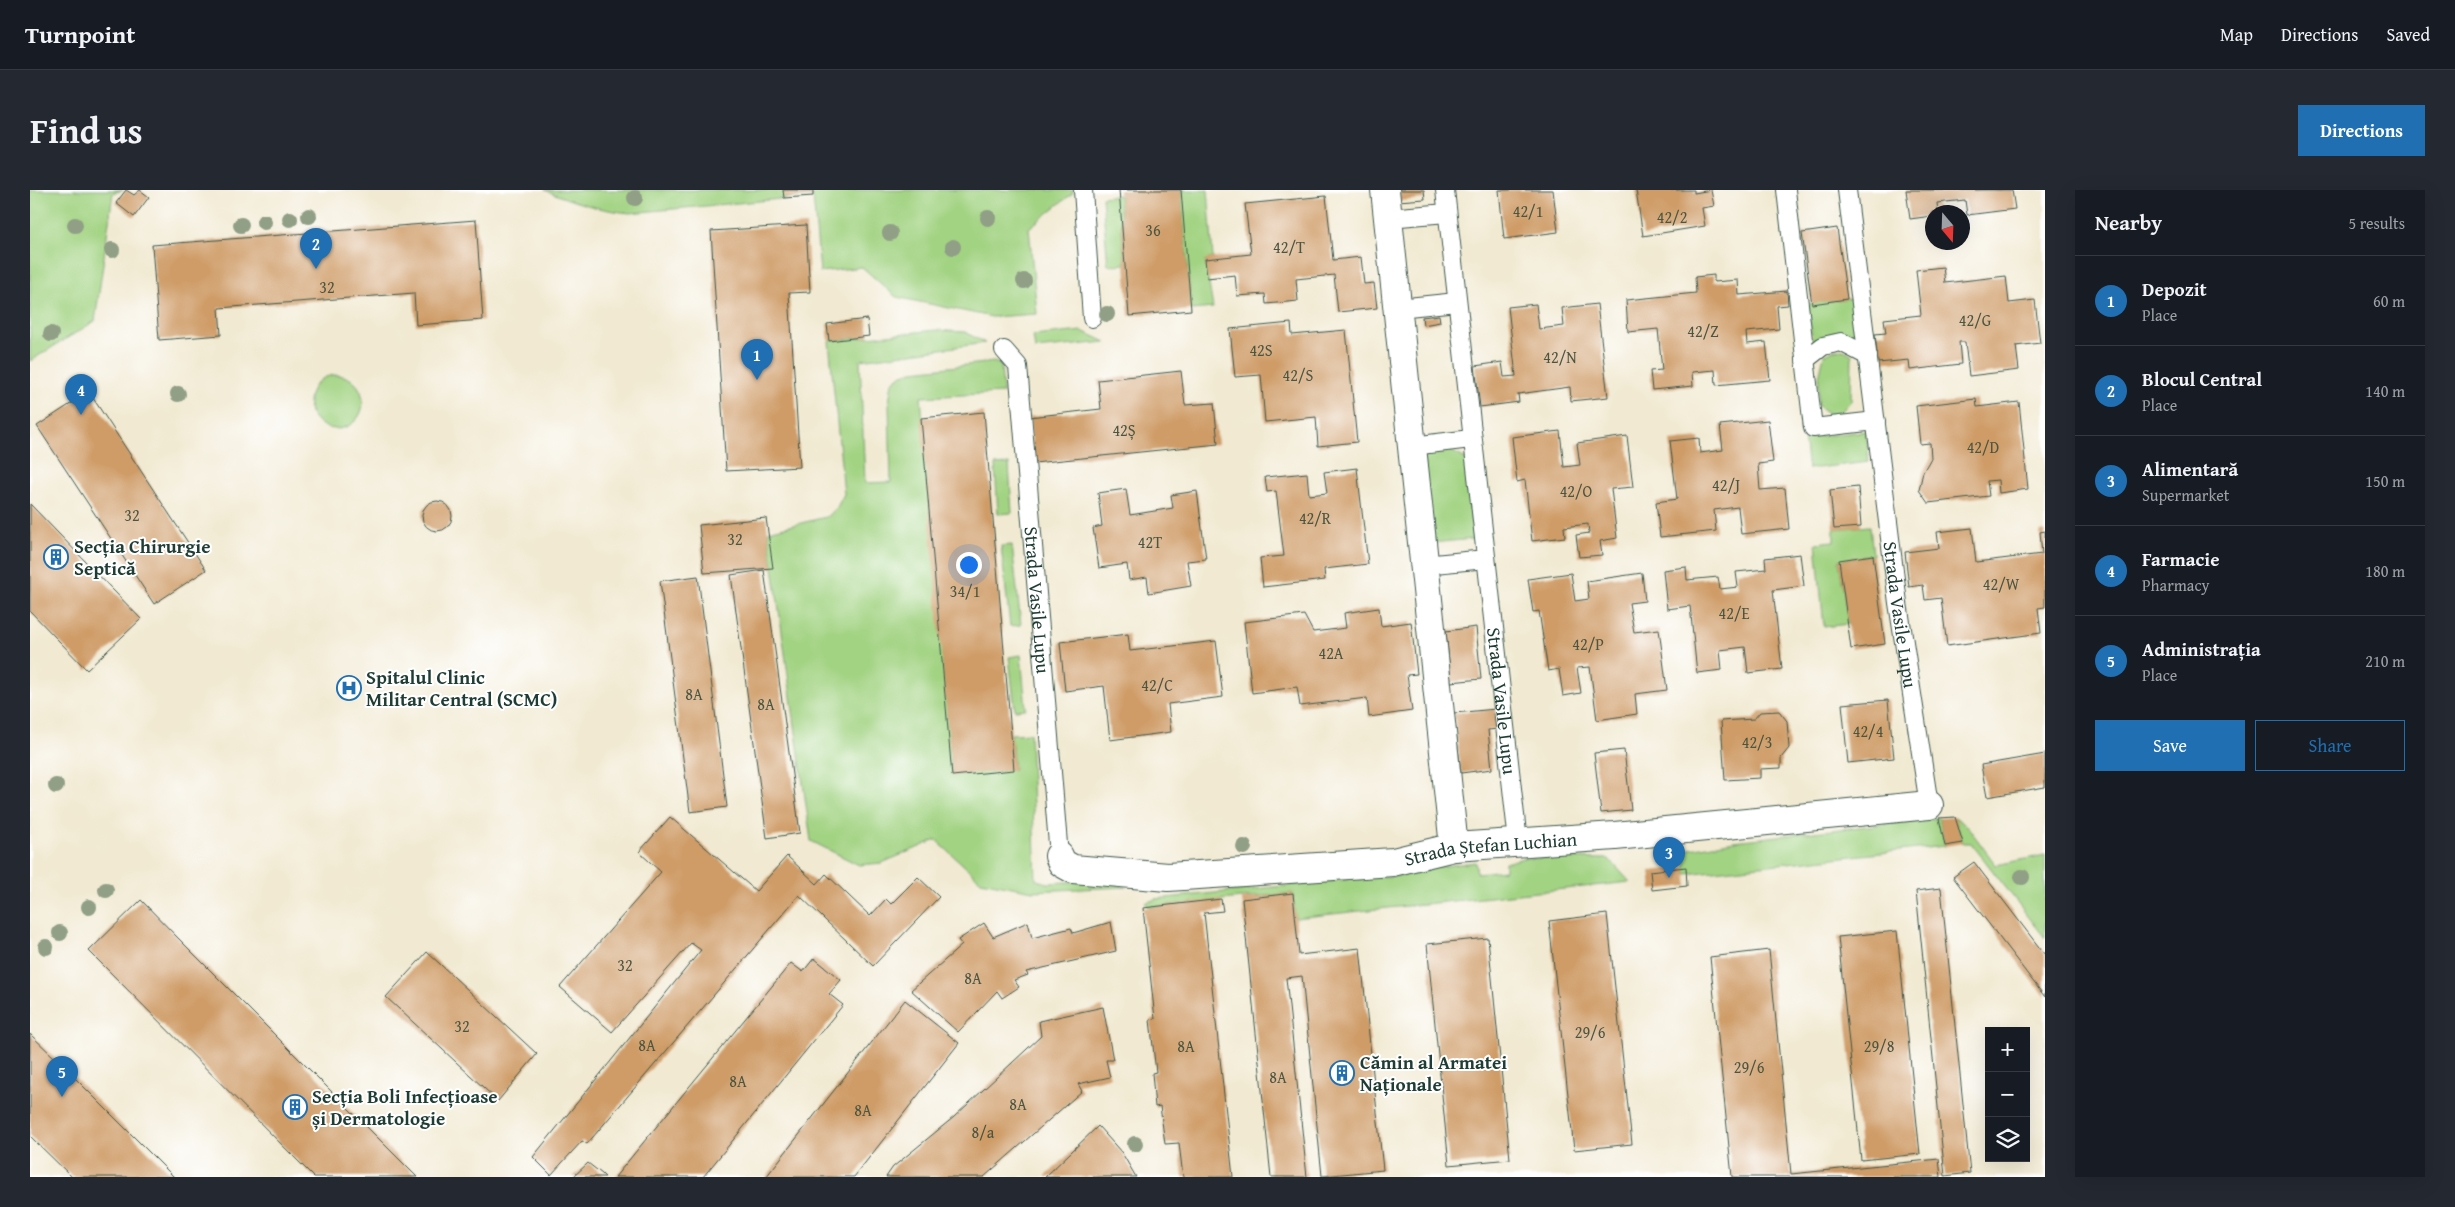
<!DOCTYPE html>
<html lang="en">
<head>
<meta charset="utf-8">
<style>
	body { margin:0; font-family:"Gentium Book Plus",serif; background:#242831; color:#f1f3f6 }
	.controls { position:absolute; right:15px; bottom:15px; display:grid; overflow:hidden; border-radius:0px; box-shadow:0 5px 20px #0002 }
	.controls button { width:45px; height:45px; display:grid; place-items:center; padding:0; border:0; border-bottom:1px solid #363941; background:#171b24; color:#f1f3f6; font:25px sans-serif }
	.compass { position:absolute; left:1895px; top:15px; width:45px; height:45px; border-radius:50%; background:#171b24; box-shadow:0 5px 20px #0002; rotate:161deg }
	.you { position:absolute; left:938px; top:374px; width:18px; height:18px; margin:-12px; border:4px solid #fff; border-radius:50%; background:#1a73e8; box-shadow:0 0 0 8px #1a73e833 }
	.badge { display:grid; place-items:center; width:32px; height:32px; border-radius:50%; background:#1f6fb2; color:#fff; font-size:16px; font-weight:700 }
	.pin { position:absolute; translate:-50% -41px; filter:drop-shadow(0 1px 2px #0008) }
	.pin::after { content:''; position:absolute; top:26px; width:18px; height:15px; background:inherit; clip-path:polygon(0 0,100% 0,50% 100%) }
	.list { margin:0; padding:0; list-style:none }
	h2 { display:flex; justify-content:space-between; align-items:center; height:65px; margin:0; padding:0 20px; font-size:21px }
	h2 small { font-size:16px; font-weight:400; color:#9ea1a6 }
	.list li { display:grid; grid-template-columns:32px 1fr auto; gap:15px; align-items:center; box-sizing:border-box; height:90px; padding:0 20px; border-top:1px solid #363941 }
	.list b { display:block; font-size:19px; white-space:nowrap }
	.list p { margin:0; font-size:16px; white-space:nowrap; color:#9ea1a6 }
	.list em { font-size:16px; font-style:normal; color:#9ea1a6 }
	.actions { display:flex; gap:10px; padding:15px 20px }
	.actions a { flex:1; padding:11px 0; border:1px solid #1f6fb2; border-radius:0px; text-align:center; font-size:18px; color:#1f6fb2 }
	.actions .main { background:#1f6fb2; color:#fff }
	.icon { flex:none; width:28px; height:28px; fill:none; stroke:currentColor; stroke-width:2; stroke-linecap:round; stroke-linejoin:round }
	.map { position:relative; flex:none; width:2015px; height:987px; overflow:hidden; border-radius:0px }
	header { display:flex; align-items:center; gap:30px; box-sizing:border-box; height:70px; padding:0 25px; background:#171b24; border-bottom:1px solid #363941 }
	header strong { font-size:24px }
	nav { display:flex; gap:28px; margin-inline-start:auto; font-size:18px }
	.intro { display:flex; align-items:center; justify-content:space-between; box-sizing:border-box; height:120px; padding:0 30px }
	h1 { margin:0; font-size:35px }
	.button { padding:12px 22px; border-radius:0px; background:#1f6fb2; color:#fff; font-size:18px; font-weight:700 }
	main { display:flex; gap:30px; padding:0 30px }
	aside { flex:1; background:#171b24; border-radius:0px; box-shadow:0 5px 20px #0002 }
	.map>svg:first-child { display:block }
</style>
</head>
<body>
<header>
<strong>Turnpoint</strong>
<nav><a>Map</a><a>Directions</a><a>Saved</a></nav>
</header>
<div class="intro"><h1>Find us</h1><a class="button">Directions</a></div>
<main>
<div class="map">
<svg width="2015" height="987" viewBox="0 0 2015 987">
	<rect width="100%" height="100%" fill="#fff"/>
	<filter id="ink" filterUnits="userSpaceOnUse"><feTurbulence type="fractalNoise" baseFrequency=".02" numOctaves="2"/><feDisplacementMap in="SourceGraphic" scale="10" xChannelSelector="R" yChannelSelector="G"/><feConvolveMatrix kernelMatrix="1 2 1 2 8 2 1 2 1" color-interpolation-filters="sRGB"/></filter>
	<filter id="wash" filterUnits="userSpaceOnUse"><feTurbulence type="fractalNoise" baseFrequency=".0096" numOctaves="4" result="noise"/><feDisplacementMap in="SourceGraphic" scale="20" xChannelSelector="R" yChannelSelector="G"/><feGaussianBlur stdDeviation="1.12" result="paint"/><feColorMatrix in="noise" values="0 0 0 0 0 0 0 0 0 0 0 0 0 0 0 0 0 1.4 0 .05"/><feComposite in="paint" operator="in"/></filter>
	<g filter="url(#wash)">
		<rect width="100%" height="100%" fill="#f1e9d1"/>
		<!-- green -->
		<path fill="#a2d382" stroke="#60885b" d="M0 0H93L83 3 65 131 0 171Z
			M515 0H1043V3L999 38 1007 124 962 127 866 107 832 77 790 82 783 6 600 23C569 20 543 12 515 0Z
			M1151 0H1178L1183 68 1175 70 1183 118 1161 120Z
			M1089 5 1095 74 1078 75 1072 7Z
			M1822 108 1827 145 1812 144 1782 150 1778 114Z
			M906 140 935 142 955 153 830 170 835 293 861 292 859 213 862 192 872 184 883 181 964 172 971 175 973 203 891 207 922 585 984 580 981 544 1000 543 1006 690 1018 693 1073 690 1097 697 1003 701 951 691 906 650 852 673 829 675 781 651 738 341 796 327 806 319 814 304 799 151Z
			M1052 141 1076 152 1005 159 1003 146Z
			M1813 159 1822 165 1821 211 1808 225 1799 224 1788 216 1789 187 1794 165 1803 160Z
			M279 212a27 27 0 1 1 54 0a27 27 0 1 1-54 0Z
			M1836 241 1839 272 1778 279 1774 248Z
			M1419 260 1436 269 1443 349 1401 353 1393 263Z
			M979 274 982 323 968 324 965 275Z
			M1840 336 1843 365 1809 370 1818 434 1794 437 1786 353 1804 351V339Z
			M982 355 991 435 980 436 971 356Z
			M991 465 996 519 985 520 979 467Z
			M1925 627 1938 637 1966 675 2015 665V748L1941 653H1933Z
			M1909 628 1915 656 1656 684 1655 660 1704 651Z
			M1493 668 1579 669 1600 692 1265 728 1263 703 1119 717 1115 713 1126 709 1342 687 1367 686 1392 679 1445 672 1447 683 1475 680V673Z"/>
		<g id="blocks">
			<!-- building -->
			<path fill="#cf9c67" d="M96 0 104 5 110 0 119 7 104 27 86 13Z
				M753 0H783V6L754 8Z
				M1089 0H1151L1161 120 1099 126Z
				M1367 0H1394L1395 9 1368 11Z
				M1469 0H1523L1528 42 1474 49Z
				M1606 0H1664V3L1681 0 1684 16 1672 18 1675 36 1613 46Z
				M1876 0H1982L1985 19 1937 25 1935 10 1907 13 1908 22H1902V26L1880 29Z
				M1296 6 1303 70 1331 67 1334 94 1344 93 1347 118 1308 122 1304 85 1266 89 1268 111 1236 114 1235 104 1207 106 1205 85 1177 88 1175 69 1221 64 1215 14Z
				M446 30 453 130 386 135 384 103 189 118 191 145 129 150 122 55Z
				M776 35 780 102 759 103 770 277 696 281 681 41Z
				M1807 38 1817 109 1782 114 1772 43Z
				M1913 77 1915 93 1976 86 1979 113 2005 110 2010 153 1986 156 1989 180 1939 186 1935 152H1929L1931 174 1880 180 1879 170 1848 173 1845 144 1856 143 1854 129 1891 125 1886 80Z
				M1684 85V92L1708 90 1709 105 1757 101 1758 115 1747 116 1749 139 1716 142 1717 154 1736 152 1740 190 1686 195 1685 180 1662 182 1663 196 1622 200 1620 181 1632 180 1628 139 1598 142 1596 110 1666 103 1665 87Z
				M1506 114 1509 139 1534 136 1532 118 1567 114 1578 207 1541 211 1540 197 1488 204 1489 212 1450 217 1445 176 1472 172 1474 187 1486 186 1478 117Z
				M1409 125 1410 132 1393 135 1392 127Z
				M837 129 839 146 799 151 797 134Z
				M1261 133 1262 145 1316 140 1327 252 1288 256 1286 227 1235 232 1231 185 1205 187 1200 139Z
				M1151 181 1155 215 1184 213 1188 254 1004 273 999 227 1071 219 1068 190Z
				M59 202 176 380 124 414 7 236Z
				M1946 209 1947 217 1989 212 1998 299 1969 303 1968 290 1957 291 1959 306 1898 313 1889 300 1893 282 1901 268 1900 253 1890 254 1886 216Z
				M954 222 984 580 922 586 891 228Z
				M1738 230 1743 272 1728 274 1730 300 1755 298 1759 339 1711 344 1708 317 1684 320 1686 341 1630 347 1626 312 1647 309 1640 251 1669 248 1670 263 1693 260 1690 235Z
				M1530 241 1534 277 1550 275 1547 253 1597 246 1603 297 1581 299 1587 348 1570 351 1572 365 1549 367 1546 345 1559 343 1558 334 1534 337 1535 347 1502 351 1495 290 1487 292 1482 247Z
				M1327 278 1338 374 1294 379 1295 390 1233 397 1230 368 1254 366 1246 301 1237 302 1235 287 1277 283 1279 305 1297 303 1294 282Z
				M1828 297 1831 337 1804 339 1800 300Z
				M1096 299 1100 325 1143 318 1141 305 1167 301 1176 369 1157 371 1161 396 1119 403 1117 387 1099 390 1097 374 1069 378 1063 338 1072 336 1068 303Z
				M392 326a15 15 0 1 1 30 0a15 15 0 1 1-30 0Z
				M0 314 111 429 57 480 0 421Z
				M736 328 743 378 674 383 669 335Z
				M1942 338 1946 372 2012 364 2010 342 2015 341V417L2008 418 2011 443 1917 456 1911 408 1895 410 1893 395 1879 397 1875 362 1909 358 1907 342Z
				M1770 364 1774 396 1743 400 1752 479 1718 483 1715 457 1690 460 1692 480 1667 483 1660 416 1637 419 1633 380 1656 377 1657 390 1688 387 1690 399 1708 397 1706 382 1736 379 1735 368Z
				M1843 365 1855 454 1821 459 1809 370Z
				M734 380 770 643 737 648 701 385Z
				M1541 383 1545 411 1559 409 1557 391 1612 383 1615 411 1599 413 1604 442 1629 439 1637 500 1605 504 1607 524 1567 530 1560 477 1547 478 1551 503 1533 506 1529 479 1518 481 1509 421 1503 422 1498 389Z
				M668 386 697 617 660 622 630 391Z
				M1349 418 1351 436 1381 432 1387 484 1377 485 1382 521 1339 527 1337 508 1270 516 1267 497 1222 503 1214 432 1274 425 1283 442 1316 438 1314 423Z
				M1446 437 1451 489 1421 492 1416 441Z
				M1098 444 1100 461 1186 451 1193 507 1138 514 1141 542 1080 550 1074 496 1035 501 1030 452Z
				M1858 510 1864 568 1818 573 1812 514Z
				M1466 519 1468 539 1458 540 1462 579 1431 583 1424 523Z
				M1749 521 1757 531 1759 558 1751 568V578L1730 579V588L1695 590 1691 531 1724 529 1730 522Z
				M1594 560 1601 620 1571 623 1564 563Z
				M2015 564V597L1957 607 1951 575Z
				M640 627 726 701 757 666 787 694 796 684 840 726 856 709 861 714 888 687 909 707 843 776 769 705 557 954 552 951 521 985 503 967 671 760 661 753 582 842 530 797 631 682 609 662Z
				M1925 627 1933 653 1915 656 1909 628Z
				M1944 672 2015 765V807L1923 687Z
				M1656 677 1657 696 1622 700 1620 681Z
				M1911 698 1940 983 1915 986 1886 701Z
				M1263 703 1269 765 1330 758 1353 980 1292 986 1272 786 1256 788 1277 987H1241L1212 709Z
				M1191 709 1193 721 1174 723 1203 987H1153L1149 953 1135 954 1130 916 1125 917 1122 883 1126 882 1120 830 1125 829 1113 718Z
				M111 710 147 747 387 987H284L59 761Z
				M1577 724 1602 954 1544 960 1519 731Z
				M998 732 1002 748 1041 738 1043 743 1081 732 1086 761 996 782 998 785 984 790 989 797 972 808 967 801 928 842 881 800 932 755 928 750 954 733 963 747Z
				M1867 741 1890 964 1831 970 1808 747Z
				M1458 748 1480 969 1419 975 1397 754Z
				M1739 760 1761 984 1909 969 1911 987H1702L1680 767Z
				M397 762 507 864 468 911 356 807Z
				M784 768 811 790 799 804 813 815 673 987H585L761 773 773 782Z
				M875 810 929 853 824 987H736Z
				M1073 817 1083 870H1076L1080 887 1048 894 1052 901 954 987H856L863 977 924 927 1011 846 1009 831Z
				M0 844 25 868 144 987H42L0 946Z
				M1068 936 1092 963 1106 987H1015Z
				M558 973 572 984 575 987H543Z"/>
		</g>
	</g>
	<g filter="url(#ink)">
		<use href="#blocks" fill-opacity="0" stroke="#3e574c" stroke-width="1"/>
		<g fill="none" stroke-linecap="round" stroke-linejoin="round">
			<defs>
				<g id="lane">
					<path d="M1053 0 1062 128"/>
					<path id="s1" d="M1415 0 1488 652"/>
					<path d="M1756 0 1783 238 1846 231"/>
					<path id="s2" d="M1817 0 1868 413 1899 615"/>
					<path d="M1358 28 1417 23"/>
					<path d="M1368 118 1427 112"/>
					<path id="s3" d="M974 160 988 176 1029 666"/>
					<path d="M1775 170 1793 156 1811 152 1838 166"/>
					<path d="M1382 256 1441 249"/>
					<path d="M1394 375 1456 369"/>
				</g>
				<g id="street">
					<path d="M1355 0 1424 657"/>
					<path id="s4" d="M1029 666 1032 673 1043 679 1138 687 1363 672 1424 657 1585 646 1899 615"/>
				</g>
			</defs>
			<!-- lane casing -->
			<use href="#lane" stroke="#3e574c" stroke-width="20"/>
			<!-- street casing -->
			<use href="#street" stroke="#3e574c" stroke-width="30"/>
			<!-- lane -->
			<use href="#lane" stroke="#fff" stroke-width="18"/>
			<!-- street -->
			<use href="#street" stroke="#fff" stroke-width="28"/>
		</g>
		<!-- trees -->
		<g fill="#909f86">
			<circle cx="605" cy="8" r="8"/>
			<circle cx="279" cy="26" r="8"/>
			<circle cx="958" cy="28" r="8"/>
			<circle cx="260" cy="29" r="8"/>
			<circle cx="234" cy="32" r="8"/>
			<circle cx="45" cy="35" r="8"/>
			<circle cx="211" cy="35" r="8"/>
			<circle cx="860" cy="43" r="8"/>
			<circle cx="923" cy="57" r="8"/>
			<circle cx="82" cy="60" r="8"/>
			<circle cx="994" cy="91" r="8"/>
			<circle cx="1077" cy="124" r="8"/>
			<circle cx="21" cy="144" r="8"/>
			<circle cx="148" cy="204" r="8"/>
			<circle cx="26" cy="596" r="8"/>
			<circle cx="1214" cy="657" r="8"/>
			<circle cx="1992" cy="687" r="8"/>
			<circle cx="76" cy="700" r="8"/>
			<circle cx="59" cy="717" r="8"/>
			<circle cx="30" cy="743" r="8"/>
			<circle cx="16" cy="757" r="8"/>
			<circle cx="1105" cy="954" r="8"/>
		</g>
	</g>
	<!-- icons -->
	<defs>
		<symbol id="building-ring" viewBox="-11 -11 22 22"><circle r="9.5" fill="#fff" stroke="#1f6fb2" stroke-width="1.5"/><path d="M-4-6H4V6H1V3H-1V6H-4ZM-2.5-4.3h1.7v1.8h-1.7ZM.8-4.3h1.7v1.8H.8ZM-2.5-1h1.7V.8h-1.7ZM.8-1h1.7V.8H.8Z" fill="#1f6fb2"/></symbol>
		<symbol id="hospital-ring" viewBox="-11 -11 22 22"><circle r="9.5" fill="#fff" stroke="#1f6fb2" stroke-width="1.5"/><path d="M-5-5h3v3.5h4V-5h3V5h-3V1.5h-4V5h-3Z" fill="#1f6fb2"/></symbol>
	</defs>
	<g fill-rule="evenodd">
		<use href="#building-ring" x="12" y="353" width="28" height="28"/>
		<use href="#hospital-ring" x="305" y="484" width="28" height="28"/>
		<use href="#building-ring" x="1298" y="869" width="28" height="28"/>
		<use href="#building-ring" x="251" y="903" width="28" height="28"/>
	</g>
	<g text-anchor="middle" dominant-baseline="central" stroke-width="4" stroke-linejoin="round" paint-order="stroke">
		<!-- number labels -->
		<g font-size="16" fill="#4b5541">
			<text x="1498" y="21">42/1</text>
			<text x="1642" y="27">42/2</text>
			<text x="1123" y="40">36</text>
			<text x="1259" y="57">42/T</text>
			<text x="297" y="97">32</text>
			<text x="1945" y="130">42/G</text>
			<text x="1673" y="141">42/Z</text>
			<text x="1231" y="160">42S</text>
			<text x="1530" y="167">42/N</text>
			<text x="1268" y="185">42/S</text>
			<text x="1094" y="240">42Ș</text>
			<text x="1953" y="257">42/D</text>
			<text x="1696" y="295">42/J</text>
			<text x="1546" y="301">42/O</text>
			<text x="102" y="325">32</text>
			<text x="1285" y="328">42/R</text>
			<text x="705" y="349">32</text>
			<text x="1120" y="352">42T</text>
			<text x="1971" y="394">42/W</text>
			<text x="935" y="401">34/1</text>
			<text x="1704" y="423">42/E</text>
			<text x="1558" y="454">42/P</text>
			<text x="1301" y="463">42A</text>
			<text x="1127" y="495">42/C</text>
			<text x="664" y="504">8A</text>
			<text x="736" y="514">8A</text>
			<text x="1838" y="541">42/4</text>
			<text x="1727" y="552">42/3</text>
			<text x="595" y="775">32</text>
			<text x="943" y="788">8A</text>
			<text x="432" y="836">32</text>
			<text x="1560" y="842">29/6</text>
			<text x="617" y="855">8A</text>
			<text x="1156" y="856">8A</text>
			<text x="1849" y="856">29/8</text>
			<text x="1719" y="877">29/6</text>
			<text x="1248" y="887">8A</text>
			<text x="708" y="891">8A</text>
			<text x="988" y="914">8A</text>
			<text x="833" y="920">8A</text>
			<text x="953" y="942">8/a</text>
		</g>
		<!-- poi labels -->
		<g font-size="19" font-weight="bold" fill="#1f3d34" stroke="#fff" text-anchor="start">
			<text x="44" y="356">Secția Chirurgie<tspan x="44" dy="22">Septică</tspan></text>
			<text x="336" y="487">Spitalul Clinic<tspan x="336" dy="22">Militar Central (SCMC)</tspan></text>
			<text x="1330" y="872">Cămin al Armatei<tspan x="1330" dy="22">Naționale</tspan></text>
			<text x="282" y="906">Secția Boli Infecțioase<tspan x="282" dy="22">și Dermatologie</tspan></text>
		</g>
		<!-- street labels -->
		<g font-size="19" fill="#1f3d34" stroke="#fff">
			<text stroke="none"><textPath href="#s3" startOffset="256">Strada Vasile Lupu</textPath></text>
			<text stroke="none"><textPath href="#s2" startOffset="428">Strada Vasile Lupu</textPath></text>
			<text stroke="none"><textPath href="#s1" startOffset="514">Strada Vasile Lupu</textPath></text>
			<text stroke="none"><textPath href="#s4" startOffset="440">Strada Ștefan Luchian</textPath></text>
		</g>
	</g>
</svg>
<div class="controls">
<button>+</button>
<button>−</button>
<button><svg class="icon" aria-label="layers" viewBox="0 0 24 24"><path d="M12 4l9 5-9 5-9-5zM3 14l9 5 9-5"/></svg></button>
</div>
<svg class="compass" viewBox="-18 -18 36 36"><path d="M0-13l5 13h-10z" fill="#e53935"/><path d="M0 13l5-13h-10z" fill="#9ea1a6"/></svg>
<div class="you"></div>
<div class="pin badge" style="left:727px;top:190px">1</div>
<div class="pin badge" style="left:286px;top:79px">2</div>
<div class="pin badge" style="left:1639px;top:688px">3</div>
<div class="pin badge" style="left:51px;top:225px">4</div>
<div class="pin badge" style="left:32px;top:907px">5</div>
</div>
<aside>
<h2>Nearby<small>5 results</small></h2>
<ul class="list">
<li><span class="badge">1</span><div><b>Depozit</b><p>Place</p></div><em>60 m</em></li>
<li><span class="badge">2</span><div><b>Blocul Central</b><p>Place</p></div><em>140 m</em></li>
<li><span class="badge">3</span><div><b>Alimentară</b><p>Supermarket</p></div><em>150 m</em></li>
<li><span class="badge">4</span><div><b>Farmacie</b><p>Pharmacy</p></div><em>180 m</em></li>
<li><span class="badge">5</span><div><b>Administrația</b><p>Place</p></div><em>210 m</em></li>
</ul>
<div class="actions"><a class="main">Save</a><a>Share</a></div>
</aside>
</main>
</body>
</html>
